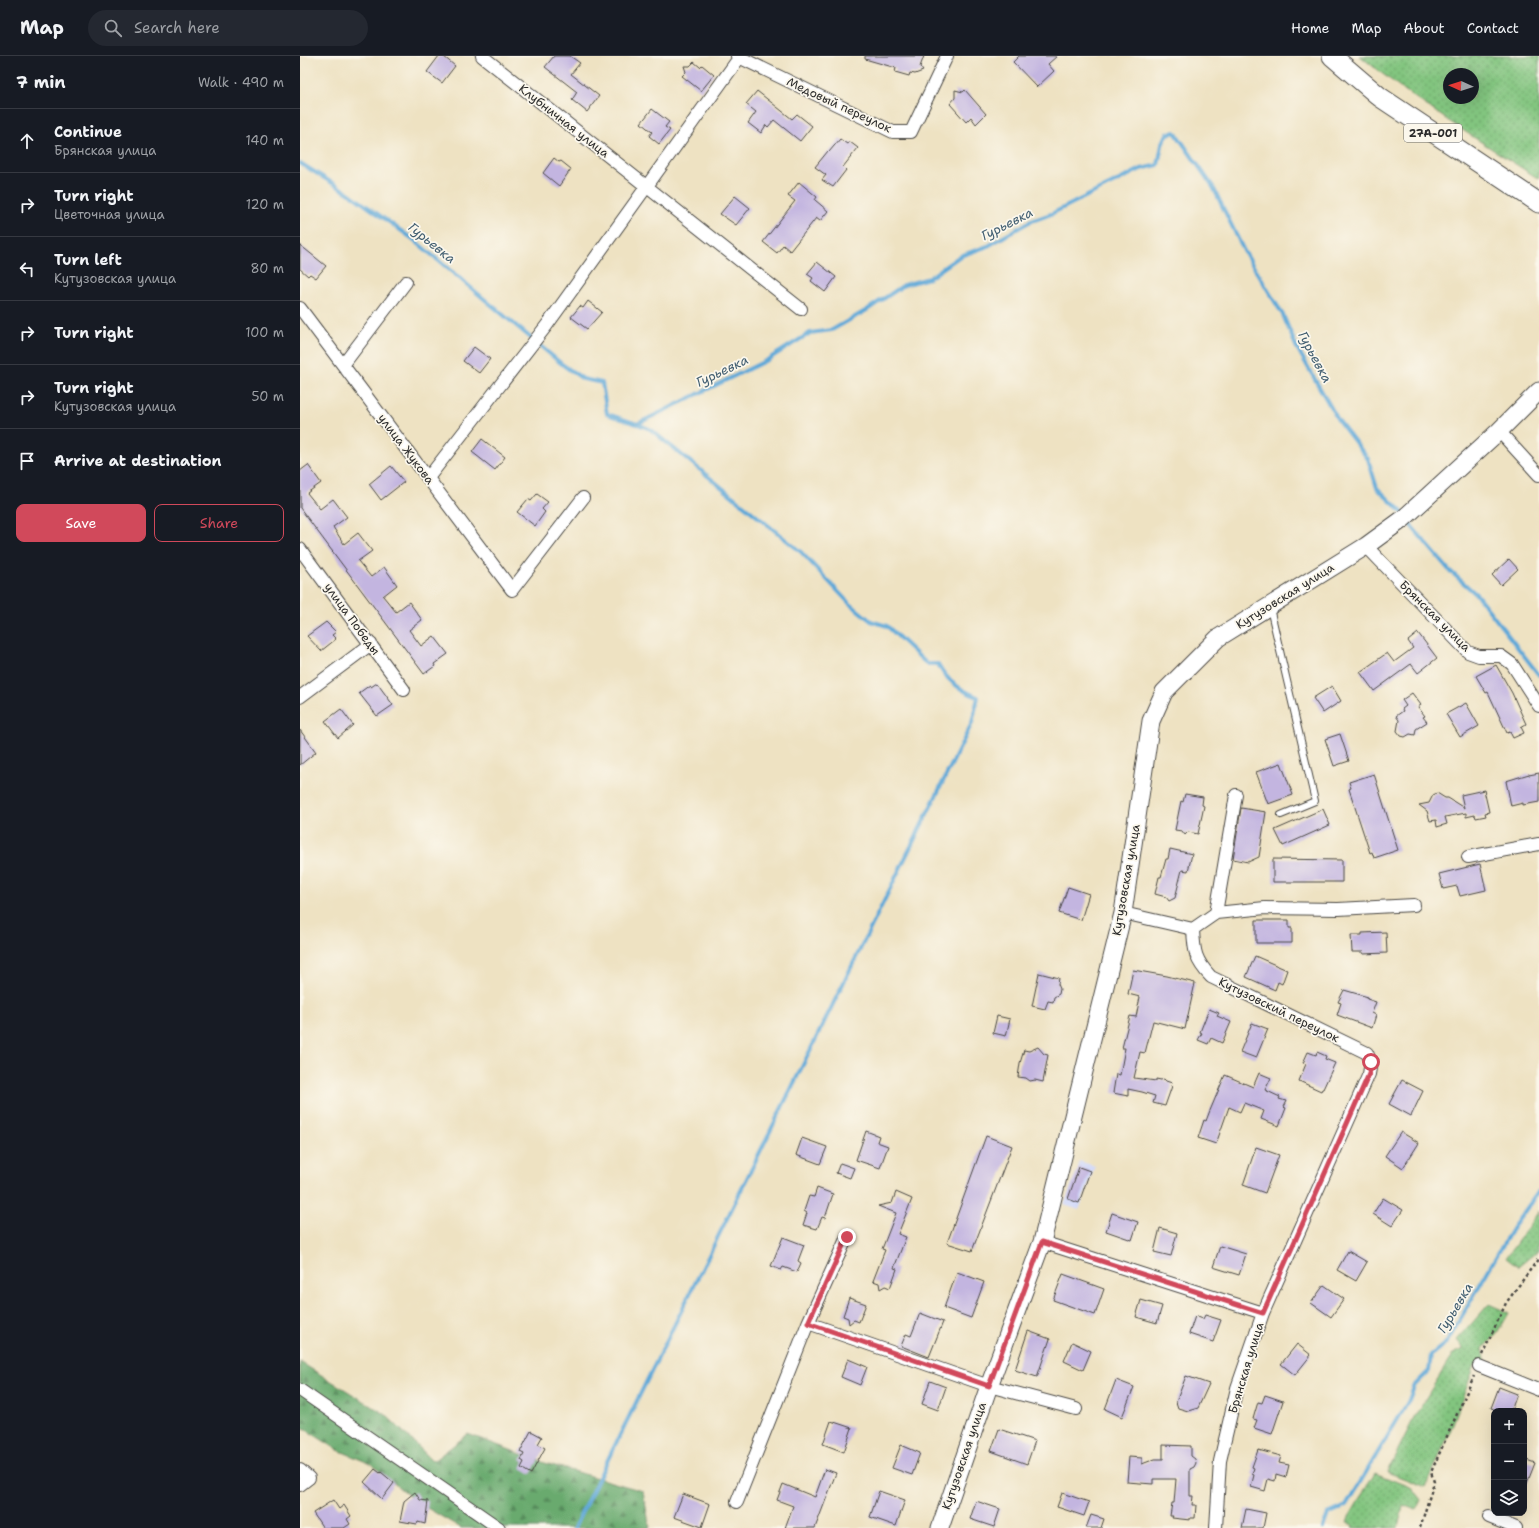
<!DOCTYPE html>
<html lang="en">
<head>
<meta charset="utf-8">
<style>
	body { margin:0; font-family:"Shantell Sans",sans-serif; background:#242831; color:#f1f3f6 }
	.controls { position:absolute; right:12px; bottom:12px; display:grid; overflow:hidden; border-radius:8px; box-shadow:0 4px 16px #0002 }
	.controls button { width:36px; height:36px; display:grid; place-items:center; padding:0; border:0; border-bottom:1px solid #363941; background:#171b24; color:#f1f3f6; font:20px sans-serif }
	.compass { position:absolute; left:1143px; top:12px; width:36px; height:36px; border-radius:50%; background:#171b24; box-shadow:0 4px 16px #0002; rotate:273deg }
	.stop { position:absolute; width:12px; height:12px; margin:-9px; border:3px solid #d1495b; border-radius:50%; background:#fff }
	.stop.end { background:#d1495b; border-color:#fff; box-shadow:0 1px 4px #0008 }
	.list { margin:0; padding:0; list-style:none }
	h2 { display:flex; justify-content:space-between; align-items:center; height:52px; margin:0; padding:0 16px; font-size:17px }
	h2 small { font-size:13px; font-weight:400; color:#9ea1a6 }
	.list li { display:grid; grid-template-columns:26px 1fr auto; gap:12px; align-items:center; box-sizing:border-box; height:64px; padding:0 16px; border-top:1px solid #363941 }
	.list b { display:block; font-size:15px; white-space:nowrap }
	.list p { margin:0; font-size:13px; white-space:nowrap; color:#9ea1a6 }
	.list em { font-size:13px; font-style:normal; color:#9ea1a6 }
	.actions { display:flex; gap:8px; padding:12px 16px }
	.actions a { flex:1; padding:9px 0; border:1px solid #d1495b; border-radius:8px; text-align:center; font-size:14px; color:#d1495b }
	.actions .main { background:#d1495b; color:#fff }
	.icon { flex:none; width:22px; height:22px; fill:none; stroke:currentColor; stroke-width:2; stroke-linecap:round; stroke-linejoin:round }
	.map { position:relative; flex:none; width:1239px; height:1472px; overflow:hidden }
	header { display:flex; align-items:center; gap:24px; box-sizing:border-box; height:56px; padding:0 20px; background:#171b24; border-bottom:1px solid #363941 }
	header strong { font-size:19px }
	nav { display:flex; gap:22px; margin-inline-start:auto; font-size:14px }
	.search { width:280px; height:36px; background:#242831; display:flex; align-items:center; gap:10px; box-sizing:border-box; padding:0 14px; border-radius:22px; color:#9ea1a6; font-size:15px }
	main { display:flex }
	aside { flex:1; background:#171b24 }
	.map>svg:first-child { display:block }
</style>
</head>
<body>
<header>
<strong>Map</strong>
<div class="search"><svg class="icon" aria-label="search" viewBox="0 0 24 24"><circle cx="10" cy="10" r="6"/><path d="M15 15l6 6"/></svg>Search here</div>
<nav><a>Home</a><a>Map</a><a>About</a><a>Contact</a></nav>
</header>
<main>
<aside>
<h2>7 min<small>Walk · 490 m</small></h2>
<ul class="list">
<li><svg class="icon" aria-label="ahead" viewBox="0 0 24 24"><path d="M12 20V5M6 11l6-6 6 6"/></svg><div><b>Continue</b><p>Брянская улица</p></div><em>140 m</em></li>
<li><svg class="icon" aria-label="right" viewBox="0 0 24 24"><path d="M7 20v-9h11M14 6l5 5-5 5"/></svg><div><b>Turn right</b><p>Цветочная улица</p></div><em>120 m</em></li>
<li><svg class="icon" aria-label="left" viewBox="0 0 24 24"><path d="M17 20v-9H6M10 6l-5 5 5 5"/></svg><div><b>Turn left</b><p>Кутузовская улица</p></div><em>80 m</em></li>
<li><svg class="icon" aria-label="right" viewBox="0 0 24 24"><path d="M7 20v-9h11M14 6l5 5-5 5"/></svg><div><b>Turn right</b></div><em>100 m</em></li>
<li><svg class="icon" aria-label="right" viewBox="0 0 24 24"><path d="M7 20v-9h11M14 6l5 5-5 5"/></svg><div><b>Turn right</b><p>Кутузовская улица</p></div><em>50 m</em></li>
<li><svg class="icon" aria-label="arrive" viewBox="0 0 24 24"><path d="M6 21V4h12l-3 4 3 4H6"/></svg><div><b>Arrive at destination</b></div></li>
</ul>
<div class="actions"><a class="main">Save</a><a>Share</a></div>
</aside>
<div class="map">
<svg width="1239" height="1472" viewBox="0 0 1239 1472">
	<defs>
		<pattern id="grass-dots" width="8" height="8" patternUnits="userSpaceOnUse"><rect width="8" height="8" fill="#82c57f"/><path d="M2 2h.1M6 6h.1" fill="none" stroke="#6ba068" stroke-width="1.8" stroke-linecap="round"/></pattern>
		<pattern id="forest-firs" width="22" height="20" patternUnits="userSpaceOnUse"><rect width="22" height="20" fill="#69aa6e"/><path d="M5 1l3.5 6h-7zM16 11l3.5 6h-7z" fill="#578b5b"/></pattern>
	</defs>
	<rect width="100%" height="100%" fill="#fbf7ec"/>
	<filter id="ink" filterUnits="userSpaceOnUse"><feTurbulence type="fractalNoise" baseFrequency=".025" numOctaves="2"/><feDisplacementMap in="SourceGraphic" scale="8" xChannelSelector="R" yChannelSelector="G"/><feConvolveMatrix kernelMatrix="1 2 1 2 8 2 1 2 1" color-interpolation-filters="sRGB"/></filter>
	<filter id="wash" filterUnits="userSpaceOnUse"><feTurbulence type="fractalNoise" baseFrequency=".012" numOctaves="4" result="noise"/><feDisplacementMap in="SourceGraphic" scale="16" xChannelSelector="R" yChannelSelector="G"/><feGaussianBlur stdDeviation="0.9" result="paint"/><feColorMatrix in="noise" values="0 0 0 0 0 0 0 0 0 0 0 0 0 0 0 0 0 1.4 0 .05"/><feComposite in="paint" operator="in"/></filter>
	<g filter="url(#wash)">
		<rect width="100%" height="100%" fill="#eee2c2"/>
		<!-- built -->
		<path fill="#d2d9f9" d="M779 1105 795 1110 779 1154 764 1149 778 1112Z"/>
		<!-- grass -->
		<path fill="url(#grass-dots)" stroke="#567855" fill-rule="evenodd" d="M1060 0H1239V123C1178 84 1116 46 1060 0ZM1149 18H1173V42H1149Z
			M1239 1155V1194L1218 1211 1206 1202Z
			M1189 1248 1209 1257 1197 1278 1183 1293 1186 1308 1175 1309 1151 1373 1126 1431 1087 1416 1116 1358 1153 1298 1164 1293 1157 1284Z
			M1075 1417 1112 1432 1121 1444 1116 1454 1103 1449 1098 1472H1052L1053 1469 1047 1467 1049 1461Z"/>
		<!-- forest -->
		<path fill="url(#forest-firs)" stroke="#4a6a4c" d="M0 1306 85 1358 133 1405 168 1378 245 1407 343 1435 350 1472H161L115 1445 71 1408 38 1394 0 1370Z"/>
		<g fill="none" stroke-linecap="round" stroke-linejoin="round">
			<!-- stream -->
			<path stroke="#60a9d8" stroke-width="4" d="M0 107 50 138 114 184 263 309 283 323 302 327 307 358 337 368 467 304 510 277 532 274 567 254 604 229 629 222 660 200 688 190 729 166 751 158 841 113 858 109 862 89 867 78 875 76 913 131 944 195 983 259 996 290 1038 364 1068 403 1077 432 1103 457
				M1107 465 1149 514 1177 539 1239 619
				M274 1472 672 667 678 641C662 635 646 624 638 608H627L587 570 571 565 548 546 501 496 350 373 337 368
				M1023 1472 1028 1458 1046 1450 1108 1346 1115 1329 1129 1315 1131 1299 1147 1286 1212 1173 1239 1135"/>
		</g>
		<g id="blocks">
			<!-- building -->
			<path fill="#c3b5e0" d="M139 0H143L155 10 142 27 127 16Z
				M254 0H270L280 7 271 18 299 40 287 56 272 44 277 36 245 11Z
				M565 0H624L620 11 623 15 615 18 610 17 609 20 595 16 596 12 565 3Z
				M719 0H757L748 8 754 15 737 31 713 6Z
				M394 6 400 11 402 9 414 19 401 35 382 20 386 16 384 10H390Z
				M655 34 663 36 665 34 686 58 676 68 671 61 666 66 650 48 655 42Z
				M457 35 492 63 497 58 512 70 500 85 474 64 468 71 466 69 461 77 448 67 456 56 446 48Z
				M352 53 369 66 365 71 370 74 359 88 349 80 352 76 341 67Z
				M540 83 547 88 550 86 558 92 543 111 546 114 533 131 522 124 526 119 515 111 528 95 529 96Z
				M254 102 259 106 261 105 271 113 259 130 243 117Z
				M499 126 517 141 515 144 528 155 520 165 516 162 490 195 483 189 477 197 463 186 495 145 488 140Z
				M435 140 450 152 436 169 420 158Z
				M0 189 26 210 16 222 10 218 8 220 0 213Z
				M517 206 536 221 525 236 511 225 513 222 507 218Z
				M288 245 302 256 287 273 271 261 280 250 283 252Z
				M174 291 190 303 179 317 163 305Z
				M182 383 205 401 195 414 172 396Z
				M8 409 21 427 7 437 20 453 33 443 47 461 33 471 44 488 58 477 72 495 58 505 71 521 84 511 97 529 83 540 96 556 109 546 122 564 109 574 121 590 134 580 148 598 134 608 135 610 124 618 0 452V415Z
				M91 410 104 426 81 444 69 428Z
				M237 438 248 446 242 453 245 456 235 470 217 456 228 443 231 445Z
				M1209 503 1218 513 1201 529 1192 519Z
				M26 566 36 576 32 579 36 583 21 595 7 580Z
				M1118 577 1137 602 1118 617 1111 608 1074 635 1060 616 1087 597 1094 606 1113 592 1108 585Z
				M1196 609 1212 637 1226 668 1221 671 1224 677 1213 682 1210 676 1207 677 1188 636 1186 637 1176 620Z
				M77 627 93 649 77 660 59 637 70 629 71 631Z
				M1032 630 1041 645 1023 657 1013 642Z
				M1112 637 1121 649 1118 651 1125 660 1123 661 1127 666 1116 673 1115 679 1110 678 1105 681 1101 680 1097 675 1099 664 1096 660 1103 655 1102 653 1106 650 1102 644Z
				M1166 647 1179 670 1160 681 1146 658Z
				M41 653 53 669 38 682 25 665Z
				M0 674 16 696 0 709Z
				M1040 678 1049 705 1034 710 1025 683Z
				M981 707 993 739 968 748 956 716Z
				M1239 717V746L1223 749V747L1211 750 1206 725 1229 718V719Z
				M1074 718 1098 794 1074 802 1072 796 1070 797 1049 733 1051 732 1049 726Z
				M1184 734 1189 756 1185 757 1186 760 1176 762 1175 759 1166 761V757L1145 761 1147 768 1137 771 1136 764 1130 765 1127 755 1119 749 1129 747 1133 739 1137 737 1145 742H1148L1164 752 1161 739Z
				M885 738 903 741 902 749 904 750 898 778 888 776 885 779 882 775 875 774 881 745 883 746Z
				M941 752 966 756 959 801 948 806 933 803Z
				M1023 753 1030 769 983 790 975 774Z
				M870 793 892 798 888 815 882 814 875 842 869 845 866 841 855 838 859 821H861L866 803H868Z
				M973 803 1042 804V826H973Z
				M1180 808 1186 834 1160 840 1157 830 1143 833 1139 818Z
				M768 831 789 838 781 864 759 857Z
				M956 864H989V872H992V887H956Z
				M1086 876 1087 897 1063 898V896H1052L1051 879H1062V877Z
				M955 900 987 914 982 928 978 926 975 934 946 921Z
				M833 914 867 920 895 927 885 973 853 965 845 997 840 996 834 1022 856 1025V1023L861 1024 864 1023 866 1025 872 1027 871 1030H872L865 1050 853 1047 855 1040 842 1036 828 1033V1040L813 1037 816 1018 820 1019 825 992H822L830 960 836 961 840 941 828 938Z
				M739 917 759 922 758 928 760 933 759 938 754 941 753 946 748 945 745 953 732 950Z
				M1044 934 1068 941 1067 943 1076 946 1072 957 1076 959 1072 972 1037 959 1041 947 1038 946Z
				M909 953 919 957 917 960 931 966 922 987 911 982 908 988 898 984 902 977 900 976Z
				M697 960 710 963 706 980 693 977Z
				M952 967 968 973 956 1002 940 996Z
				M738 991 744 998 748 999 743 1026 735 1024 730 1025 726 1022 718 1021 720 1007 724 994 729 995Z
				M1008 996 1016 999 1017 996 1026 1000 1025 1003 1035 1007 1023 1033H1022L1021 1035 999 1025 1006 1008 1003 1007Z
				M959 1017 971 1022 965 1034 980 1041 979 1043 986 1045 983 1051 986 1052 979 1070 961 1063 964 1055 944 1047 940 1056 929 1051 916 1088 898 1082 904 1064 906 1065 909 1057 925 1019 953 1031Z
				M1102 1024 1123 1035 1111 1060 1089 1048Z
				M566 1075 579 1080 577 1086 588 1090 580 1112 556 1104Z
				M1101 1076 1119 1087 1103 1112 1085 1100Z
				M686 1080 712 1090 672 1195 647 1187Z
				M502 1082 527 1091 520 1108 496 1099Z
				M956 1091 979 1099 965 1137 943 1129Z
				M540 1107 554 1112 550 1122 536 1117Z
				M779 1111 790 1115 779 1147 768 1143Z
				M517 1132 533 1138 525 1162 522 1161 517 1173 503 1169 507 1157 504 1155 509 1140 514 1141Z
				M596 1136 612 1143 598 1178 606 1181 594 1212 597 1213 590 1232 585 1230 580 1233 579 1227 573 1225 585 1194 582 1193 596 1157 578 1150 592 1147Z
				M1083 1142 1103 1154 1092 1170 1073 1158Z
				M812 1157 838 1166 832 1184 806 1175Z
				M860 1172 877 1177 871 1200 854 1196Z
				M483 1181 504 1189 498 1205 501 1207 497 1216 483 1211 481 1214 471 1210Z
				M920 1190 946 1198 939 1219 913 1211Z
				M1048 1195 1067 1206 1056 1225 1037 1214Z
				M657 1216 684 1226 671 1262 644 1252Z
				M763 1218 804 1233 795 1259 753 1244Z
				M1024 1229 1044 1243 1031 1261 1011 1247Z
				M549 1242 566 1248 559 1266 554 1264 549 1268 548 1262 543 1260Z
				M841 1244 862 1250 857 1267 836 1261Z
				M620 1257 643 1266 629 1301 601 1290 606 1278 611 1280Z
				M905 1259 921 1264 913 1286 889 1278 895 1260 903 1263Z
				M728 1275 750 1283 737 1321 715 1314Z
				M772 1286 791 1295 783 1314 764 1305Z
				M997 1288 1011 1299 995 1319 981 1308Z
				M548 1303 567 1311 560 1329 541 1321Z
				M886 1320 909 1328 898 1352 888 1355 878 1352 876 1346Z
				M816 1324 834 1331 822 1361 805 1353Z
				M630 1325 646 1331 638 1354 622 1348Z
				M1199 1331 1217 1338 1211 1355H1199L1191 1352Z
				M965 1339 983 1345 972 1378 954 1372 957 1364 953 1363 958 1346 962 1347Z
				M531 1365 552 1372 544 1396 523 1388Z
				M699 1373 735 1385 727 1408 691 1395Z
				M231 1375 242 1381 238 1388 245 1392 231 1418 221 1412 224 1406 221 1404 224 1398 220 1396Z
				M601 1389 620 1397 612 1419 592 1412Z
				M863 1389 891 1390V1400L895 1403 896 1407 894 1411 890 1413V1440H893L892 1449H896L895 1462H890V1464L872 1462 873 1460H870L872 1447H874L876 1423H853V1428L827 1426 829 1401 842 1402V1408L855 1403H863Z
				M958 1394 981 1400 979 1407 989 1409 986 1421 976 1418 975 1425 968 1423 965 1435 951 1431 954 1419 952 1418 954 1412 952 1411Z
				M1224 1403 1235 1407 1224 1435Z
				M75 1413 80 1417 81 1416 94 1427 82 1443 64 1426Z
				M525 1413 536 1417 515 1472H485L493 1450 477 1444 483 1428 515 1441Z
				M579 1435 605 1444 596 1470 570 1461Z
				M115 1436 120 1444 128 1445 125 1468 118 1466 117 1468 100 1465 104 1445Z
				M762 1437 789 1446 784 1460 757 1451Z
				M383 1438 410 1448 402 1471 374 1461Z
				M33 1444 39 1453 44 1449 51 1460 47 1463 50 1468 44 1472H23L13 1457Z
				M676 1445 700 1453 694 1471 670 1463Z
				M946 1453 966 1457 963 1472H942Z
				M791 1459 804 1463 801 1472H786Z"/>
		</g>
	</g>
	<g filter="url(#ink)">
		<use href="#blocks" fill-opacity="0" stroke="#484642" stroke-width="1"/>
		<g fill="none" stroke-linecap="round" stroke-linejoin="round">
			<defs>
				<path id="lane" d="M970 552 1015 745 981 759"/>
				<path id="street" d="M182 0 501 253
					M437 0 593 76H611L647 0
					M0 252 212 534 283 442
					M43 309 106 226
					M1199 375 1239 419
					M128 422 247 269 439 2
					M1066 490 1168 596 1179 600H1201L1212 608 1239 650
					M0 493 104 634
					M0 641 71 588
					M1168 801 1239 788
					M823 857 893 873
					M916 857 936 739
					M742 1186 963 1257
					M508 1267 689 1330 776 1353
					M1179 1310 1239 1334
					M0 1334 199 1472
					M0 1414 9 1422 0 1429
					M437 1446 508 1267 547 1181
					M1189 1461 1216 1472
					M916 1472 920 1405 937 1332 963 1257 1069 1018 1071 1006 1067 997 911 921C895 904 894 896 893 873L916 857 965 852 1038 853 1114 849"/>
				<path id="secondary" d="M640 1472 689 1330 742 1186 823 857 851 665 864 636 918 582 1066 490 1103 463 1199 375 1239 335"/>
				<path id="primary" d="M1032 0 1080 41 1239 147"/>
			</defs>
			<!-- lane casing -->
			<use href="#lane" stroke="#484642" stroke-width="8"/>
			<!-- street casing -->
			<use href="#street" stroke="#484642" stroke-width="14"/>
			<!-- secondary casing -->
			<use href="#secondary" stroke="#484642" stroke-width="19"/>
			<!-- primary casing -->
			<use href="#primary" stroke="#484642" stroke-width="21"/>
			<!-- path -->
			<path stroke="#484642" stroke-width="2.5" stroke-dasharray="3 3" stroke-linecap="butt" d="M1182 1299 1206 1247 1239 1202
				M1120 1472 1134 1426 1131 1416 1174 1320"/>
			<!-- lane -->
			<use href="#lane" stroke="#fff" stroke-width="6"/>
			<!-- street -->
			<use href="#street" stroke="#fff" stroke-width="12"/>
			<!-- secondary -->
			<use href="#secondary" stroke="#fff" stroke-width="17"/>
			<!-- primary -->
			<use href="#primary" stroke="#fff" stroke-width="19"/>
		</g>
	</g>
	<g fill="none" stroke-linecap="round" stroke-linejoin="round" filter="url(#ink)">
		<!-- route -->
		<path stroke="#d1495b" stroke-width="5" d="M547 1181 508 1267 689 1330 742 1186 963 1257 1069 1018 1071 1006"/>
	</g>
	<g text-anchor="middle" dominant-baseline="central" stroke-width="3.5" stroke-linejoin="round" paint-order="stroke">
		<!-- shield labels -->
		<rect fill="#fbf7ec" stroke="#696865" stroke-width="1" x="1104" y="68" width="58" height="18" rx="3"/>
		<g font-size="11" font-weight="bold" fill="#2b2b2b">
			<text x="1133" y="77">27А-001</text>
		</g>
		<!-- street labels -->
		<g font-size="12" fill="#2b2b2b" stroke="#fbf7ec">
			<text transform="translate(539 49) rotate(25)">Медовый переулок</text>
			<text transform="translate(264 65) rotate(38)">Клубничная улица</text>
			<text transform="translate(106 393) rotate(53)">улица Жукова</text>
			<text transform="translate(985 540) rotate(-32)">Кутузовская улица</text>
			<text transform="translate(1135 560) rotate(45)">Брянская улица</text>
			<text transform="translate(52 563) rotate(54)">улица Победы</text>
			<text transform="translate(826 824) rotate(-80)">Кутузовская улица</text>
			<text transform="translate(979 954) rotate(26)">Кутузовский переулок</text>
			<text transform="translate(946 1312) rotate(-73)">Брянская улица</text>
			<text transform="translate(664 1400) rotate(-71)">Кутузовская улица</text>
		</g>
		<!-- water labels -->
		<g font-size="13" font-style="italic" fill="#405d70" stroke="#fbf7ec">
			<text transform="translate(707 168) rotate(-27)">Гурьевка</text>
			<text transform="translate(132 187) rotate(39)">Гурьевка</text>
			<text transform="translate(1015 301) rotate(62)">Гурьевка</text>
			<text transform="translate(422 315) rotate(-26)">Гурьевка</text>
			<text transform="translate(1155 1252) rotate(-59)">Гурьевка</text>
		</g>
	</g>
</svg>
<div class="controls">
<button>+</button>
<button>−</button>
<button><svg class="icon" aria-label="layers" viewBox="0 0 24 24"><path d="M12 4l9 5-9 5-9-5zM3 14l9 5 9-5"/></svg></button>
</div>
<svg class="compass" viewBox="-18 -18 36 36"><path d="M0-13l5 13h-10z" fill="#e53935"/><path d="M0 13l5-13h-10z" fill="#9ea1a6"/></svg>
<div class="stop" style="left:1071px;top:1006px"></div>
<div class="stop end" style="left:547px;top:1181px"></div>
</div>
</main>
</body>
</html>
